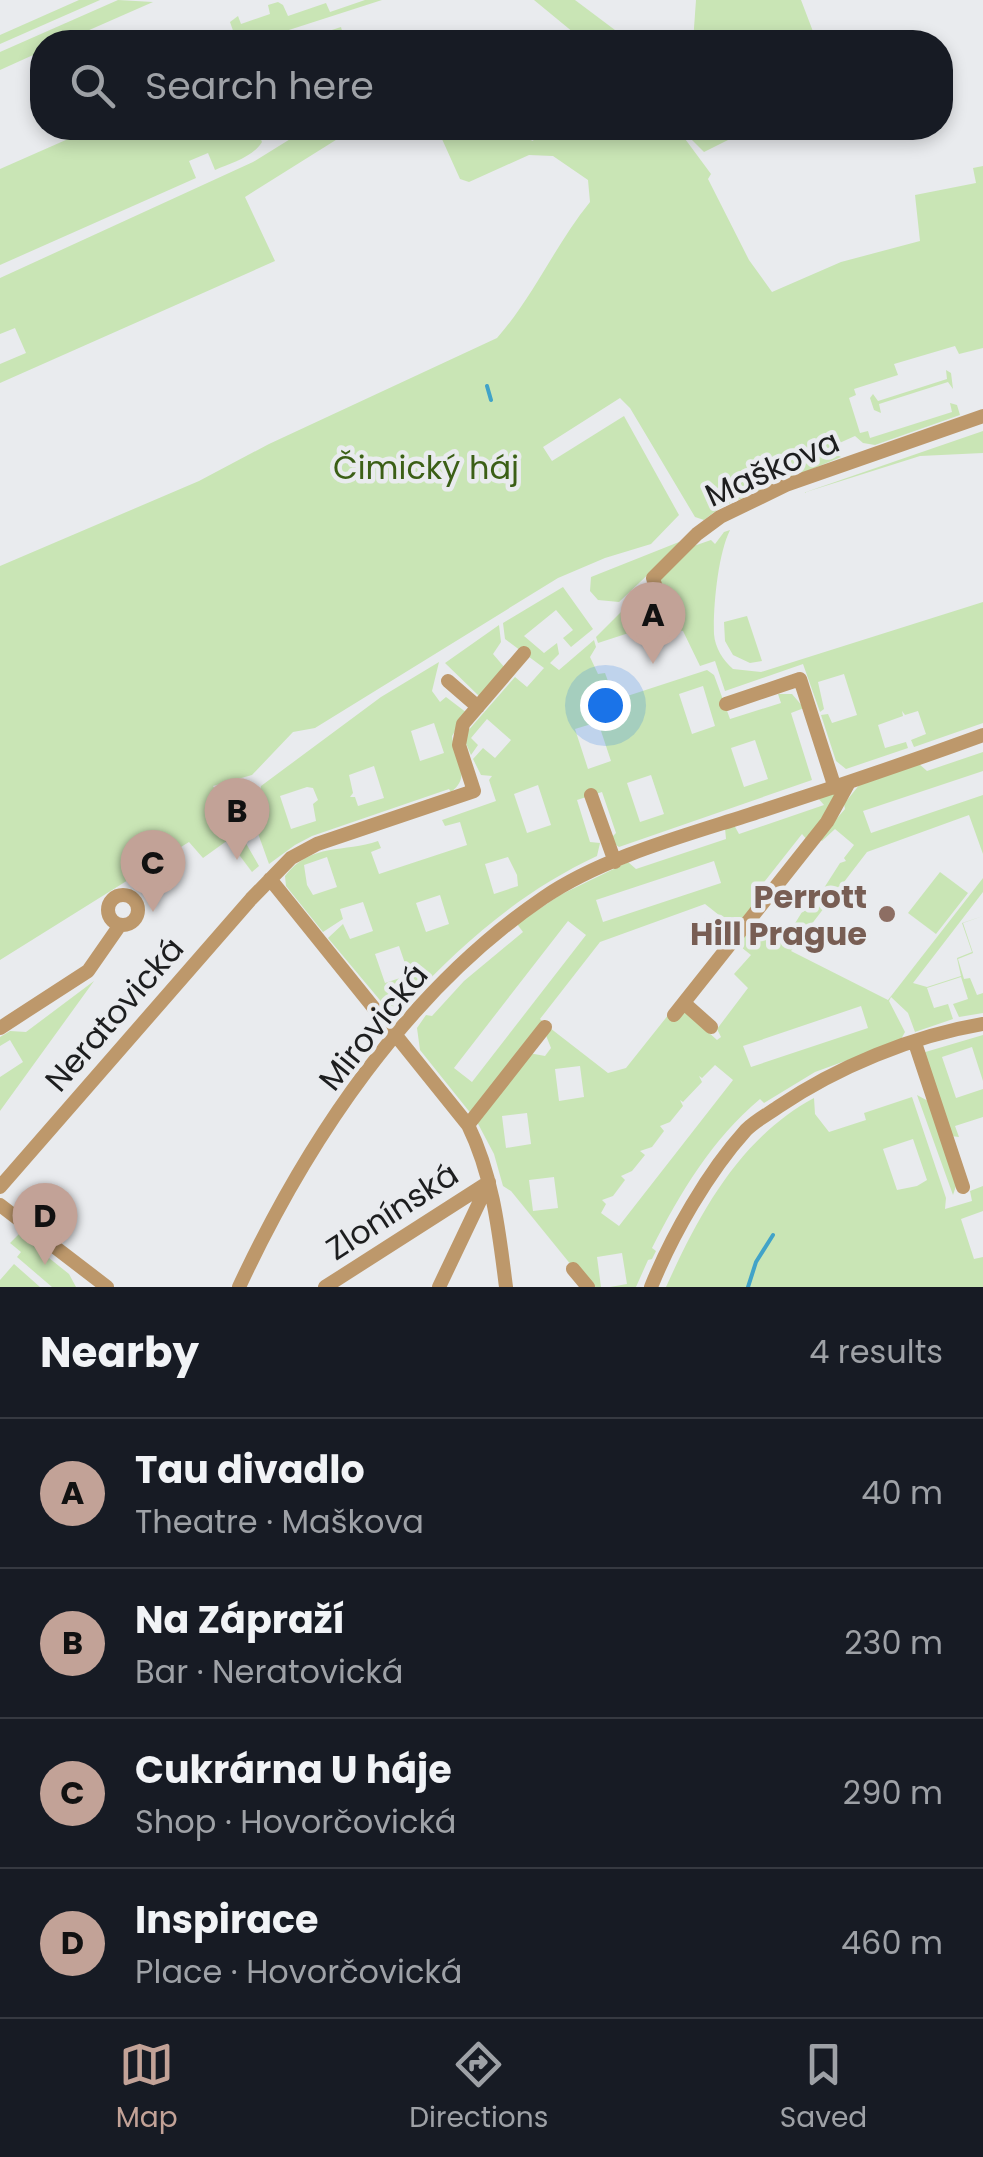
<!DOCTYPE html>
<html lang="en">
<head>
<meta charset="utf-8">
<style>
	body { margin:0; font-family:Poppins,sans-serif; background:#20242c; color:#f1f3f6 }
	.you { position:absolute; left:605px; top:705px; width:35px; height:35px; margin:-25px; border:8px solid #fff; border-radius:50%; background:#1a73e8; box-shadow:0 0 0 15px #1a73e833 }
	.badge { display:grid; place-items:center; width:65px; height:65px; border-radius:50%; background:#c2a297; color:#111; font-size:32px; font-weight:700 }
	.pin { position:absolute; translate:-50% -82px; filter:drop-shadow(0 2px 5px #0008) }
	.pin::after { content:''; position:absolute; top:52px; width:35px; height:30px; background:inherit; clip-path:polygon(0 0,100% 0,50% 100%) }
	.list { margin:0; padding:0; list-style:none }
	h2 { display:flex; justify-content:space-between; align-items:center; height:130px; margin:0; padding:0 40px; font-size:42px }
	h2 small { font-size:32px; font-weight:400; color:#9ea1a6 }
	.list li { display:grid; grid-template-columns:65px 1fr auto; gap:30px; align-items:center; box-sizing:border-box; height:150px; padding:0 40px; border-top:2px solid #363941 }
	.list b { display:block; font-size:38px; white-space:nowrap }
	.list p { margin:0; font-size:32px; white-space:nowrap; color:#9ea1a6 }
	.list em { font-size:32px; font-style:normal; color:#9ea1a6 }
	.icon { flex:none; width:55px; height:55px; fill:none; stroke:currentColor; stroke-width:2; stroke-linecap:round; stroke-linejoin:round }
	.map { position:relative; flex:none; width:983px; height:1287px; overflow:hidden }
	.search { position:absolute; background:#171b24; box-shadow:0 5px 15px #0003; left:30px; right:30px; top:30px; height:110px; display:flex; align-items:center; gap:25px; box-sizing:border-box; padding:0 35px; border-radius:40px; color:#9ea1a6; font-size:38px }
	.sheet { height:730px; background:#171b24 }
	nav { display:flex; justify-content:space-around; align-items:center; box-sizing:border-box; height:140px; border-top:2px solid #363941; background:#171b24; font-size:28px; color:#9ea1a6 }
	nav a { display:grid; justify-items:center; gap:5px }
	nav .on { color:#c2a297 }
	.map>svg:first-child { display:block }
</style>
</head>
<body>
<div class="map">
<svg width="983" height="1287" viewBox="0 0 983 1287">
	<rect width="100%" height="100%" fill="#e9ebee"/>
	<!-- green -->
	<path fill="#c9e5b5" fill-rule="evenodd" d="M79 0H100L0 44V35Z
		M118 0 153 2 62 42H42V51L0 70V52Z
		M365 0H382L252 42H237L230 22 238 16 241 24 270 14 268 5 278 2 283 5 288 16 326 3 330 12Z
		M534 0H575L631 42H585Z
		M696 0H801L817 42H693Z
		M341 27 345 42H295Z
		M93 128H217L221 134 236 128H256L262 142C253 157 231 163 215 170L208 153 189 161 196 178 0 265V169Z
		M308 128H355L245 197 275 261 0 383V364L26 353 15 328 0 334V278L253 162Z
		M437 128H502L533 141 539 128H677L711 174 708 179 749 260 772 292 841 262 920 241 915 195 976 183 973 168 983 166V348L959 354 955 346 894 364 898 375 854 389 856 395 849 398 860 433 868 431 870 438 952 412 950 403 957 405 960 415 875 445 863 443 855 436 826 449 841 457 721 507 704 520 695 517 630 408 620 398 543 447 552 461 624 416 679 515 651 544 605 558 558 578 315 728 293 732 252 775 213 786 259 866 252 872 228 840 203 858 189 842 0 960V566L199 481 269 444 497 338C534 296 555 245 590 202L588 180 553 156 529 155 469 182 460 179Z
		M680 128H752L704 152Z
		M946 370 951 373 953 389 948 382 879 404 881 413 874 410 870 398 873 394 878 401 947 379Z
		M983 431V453L920 456 803 493Z
		M730 530C718 554 713 607 714 634 715 648 723 660 733 669L761 672 983 602V723L914 747 911 740 926 734 918 711 905 715 902 711 903 716 878 725 885 748 906 742 908 748 846 769 836 761 821 715 828 714 832 723 857 715 844 674 818 682 824 709 820 712 803 664 725 691 715 661 700 666 683 631 678 630 666 592 658 578 688 548 711 540 715 544 724 532Z
		M679 542V545L619 602 598 600 590 591 591 577Z
		M648 585V605L638 609 644 628 598 643 596 637Z
		M563 587 593 629 571 647 563 638 573 630 556 610 524 636 544 653 557 643 559 654 550 663 559 670 594 640 596 647 590 657 598 674 605 673 615 700 707 670 714 675 730 719 781 703 778 694H792L804 708 791 713 812 780 619 847 609 840 616 833 602 792 577 800 590 842 600 843 597 856C522 891 462 943 406 1004L399 1007 384 1005 328 938 343 924 350 939 373 931 363 902 340 909 343 919 323 932 286 886 285 876C311 842 345 853 378 841L381 848 371 852 379 874 467 845 460 822 445 826 442 820 496 801 489 780 492 776 481 775 473 759 483 748 495 758 511 740 487 719 471 738 478 745 471 755 465 741 466 733 515 677 527 687 544 668 505 639 503 623ZM703 686 715 726 692 734 679 694ZM598 722 611 761 588 769 575 729ZM755 740 768 779 744 787 731 748ZM651 775 664 814 640 822 627 783ZM538 785 551 825 527 833 514 794ZM327 857 337 887 313 895 307 885 304 865ZM508 857 517 875 518 886 494 894 485 864ZM440 895 449 924 426 932 416 903ZM399 946 409 975 385 983 375 954Z
		M747 616 762 661 750 663 733 655 725 641 724 622Z
		M499 625 501 642 493 654 505 668 480 697 445 663Z
		M439 662 432 691 440 702 446 697 467 713 452 736C454 757 473 776 451 792L449 789 312 836 295 845 269 864 251 814 257 811 261 786 381 697ZM434 723 444 753 420 761 411 731ZM374 766 384 798 358 806 355 797H350L353 793 349 775ZM307 787 313 788 318 800 313 804 316 821 291 829 280 796Z
		M983 752V771L863 811 871 833 983 795V854L969 815 867 852 791 951 888 1000 983 878V892L913 983 927 987 961 976 957 958 972 952 962 923 983 916 963 923 973 953 958 959 964 979 970 978 977 995 983 993V1013L959 1017 953 1004 968 999 961 977 927 988 934 1008 948 1004 953 1019 915 1032 908 1013 891 997 889 1001 905 1032 900 1041 815 1072 764 1103 760 1099C712 1139 680 1193 652 1248L656 1251 652 1259 648 1260 636 1287H610L627 1284 622 1253 597 1257 601 1287H589L511 1191 503 1186 494 1154 476 1120 529 1053 545 1056 551 1048 545 1033 550 1028 608 1073 626 1068 669 1014 686 1012 717 1040 721 1037 717 1029 748 988 734 974 751 955 736 943 758 917 763 921 757 929 776 944 783 936 786 938 802 912 807 910 806 908 821 887 824 888 840 863 846 861 844 858 854 845 835 829 822 841 819 839 845 809 844 804 860 784 918 763 927 771ZM861 1006 868 1028 751 1067 743 1046ZM715 1065 733 1080 619 1226 601 1213 606 1204 602 1200 613 1196 625 1180 621 1176 632 1171 645 1155 640 1151 652 1147 664 1131 660 1126 670 1122 683 1106 680 1100 683 1102 702 1082 699 1076 702 1078ZM580 1066 584 1097 559 1101 555 1069ZM527 1113 531 1144 506 1148 502 1116ZM554 1177 558 1208 533 1211 529 1180Z
		M840 791 808 841 802 834 754 895 759 903 738 930 705 904 600 942 540 1019 544 1023 472 1115 420 1050 417 1028 426 1015 432 1016 464 981 523 932 517 924 560 895 628 862 636 869 726 839 725 828 734 825 739 834 824 805 817 797ZM714 861 721 883 603 922 596 900ZM568 921 586 935 472 1082 454 1068Z
		M940 872 968 893 936 934 908 913Z
		M94 981 0 1111V1077L23 1062 10 1040 0 1046V1037L10 1031 26 1032Z
		M983 1035V1081L972 1047 942 1057 956 1098 983 1089V1117L955 1126 959 1137 951 1136 922 1053Z
		M917 1095 928 1101 956 1186 953 1195Z
		M912 1097 946 1198 945 1209 972 1201 970 1191 983 1186V1211L961 1219 974 1259 983 1257V1287H666C700 1212 740 1138 814 1098L815 1114 829 1132 866 1120 864 1113ZM913 1139 927 1180 917 1186 897 1190 883 1149Z
		M19 1234 69 1274 76 1287H52L17 1257 21 1252 10 1243Z
		M14 1264 40 1287H0V1280Z"/>
	<g fill="none" stroke-linecap="round" stroke-linejoin="round">
		<!-- stream -->
		<path stroke="#41a3c8" stroke-width="4" d="M487 386 491 400
			M748 1287 756 1262 773 1235"/>
		<!-- minor -->
		<path stroke="#bd986b" stroke-width="14" d="M669 632 653 578 697 534 720 517 786 485 983 416
			M448 681 478 707
			M726 704 800 679 835 788
			M591 795 615 862
			M270 879 468 1125C493 1176 499 1232 506 1287
			M108 910a15 15 0 1 1 30 0a15 15 0 1 1-30 0Z
			M684 1003 711 1027
			M674 1015 827 822 848 784
			M0 1028 88 971 120 925
			M915 1043 963 1187
			M468 1125 545 1027
			M0 1187 251 899 291 858 317 844 474 791 459 745 463 724 524 653
			M0 1205 107 1287
			M573 1269 588 1287
			M239 1287C308 1139 407 991 543 898 604 856 691 834 761 811 836 787 909 762 983 735
			M325 1287 489 1182
			M439 1287 489 1182
			M651 1287C672 1235 708 1172 746 1130 755 1121 768 1114 778 1107 837 1067 912 1036 983 1024"/>
	</g>
	<!-- markers -->
	<circle fill="#8d6e63" stroke="#e9ebee" stroke-width="4" cx="887" cy="914" r="10"/>
	<g text-anchor="middle" dominant-baseline="central" stroke-width="9" stroke-linejoin="round" paint-order="stroke">
		<!-- park labels -->
		<g font-size="32" fill="#3b5f16" stroke="#e9ebee">
			<text x="426" y="467">Čimický háj</text>
		</g>
		<!-- street labels -->
		<g font-size="32" fill="#1d1e1f" stroke="#e9ebee">
			<text transform="translate(772 468) rotate(-24)">Maškova</text>
			<text transform="translate(114 1014) rotate(-49)">Neratovická</text>
			<text transform="translate(373 1027) rotate(-51)">Mirovická</text>
			<text transform="translate(392 1211) rotate(-33)">Zlonínská</text>
		</g>
		<!-- education labels -->
		<g font-size="32" font-weight="bold" fill="#785e54" stroke="#e9ebee" text-anchor="end">
			<text x="867" y="896">Perrott<tspan x="867" dy="37">Hill Prague</tspan></text>
		</g>
	</g>
</svg>
<div class="you"></div>
<div class="pin badge" style="left:653px;top:664px">A</div>
<div class="pin badge" style="left:237px;top:860px">B</div>
<div class="pin badge" style="left:153px;top:912px">C</div>
<div class="pin badge" style="left:45px;top:1265px">D</div>
<div class="search"><svg class="icon" aria-label="search" viewBox="0 0 24 24"><circle cx="10" cy="10" r="6"/><path d="M15 15l6 6"/></svg>Search here</div>
</div>
<section class="sheet">
<h2>Nearby<small>4 results</small></h2>
<ul class="list">
<li><span class="badge">A</span><div><b>Tau divadlo</b><p>Theatre · Maškova</p></div><em>40 m</em></li>
<li><span class="badge">B</span><div><b>Na Zápraží</b><p>Bar · Neratovická</p></div><em>230 m</em></li>
<li><span class="badge">C</span><div><b>Cukrárna U háje</b><p>Shop · Hovorčovická</p></div><em>290 m</em></li>
<li><span class="badge">D</span><div><b>Inspirace</b><p>Place · Hovorčovická</p></div><em>460 m</em></li>
</ul>
</section>
<nav>
<a class="on"><svg class="icon" aria-label="map" viewBox="0 0 24 24"><path d="M3 6l6-2 6 2 6-2v14l-6 2-6-2-6 2zM9 4v14M15 6v14"/></svg>Map</a>
<a><svg class="icon" aria-label="directions" viewBox="0 0 24 24"><path d="M12 3l9 9-9 9-9-9zM9 14v-3h6M13 9l2 2-2 2"/></svg>Directions</a>
<a><svg class="icon" aria-label="saved" viewBox="0 0 24 24"><path d="M7 4h10v16l-5-4-5 4z"/></svg>Saved</a>
</nav>
</body>
</html>
